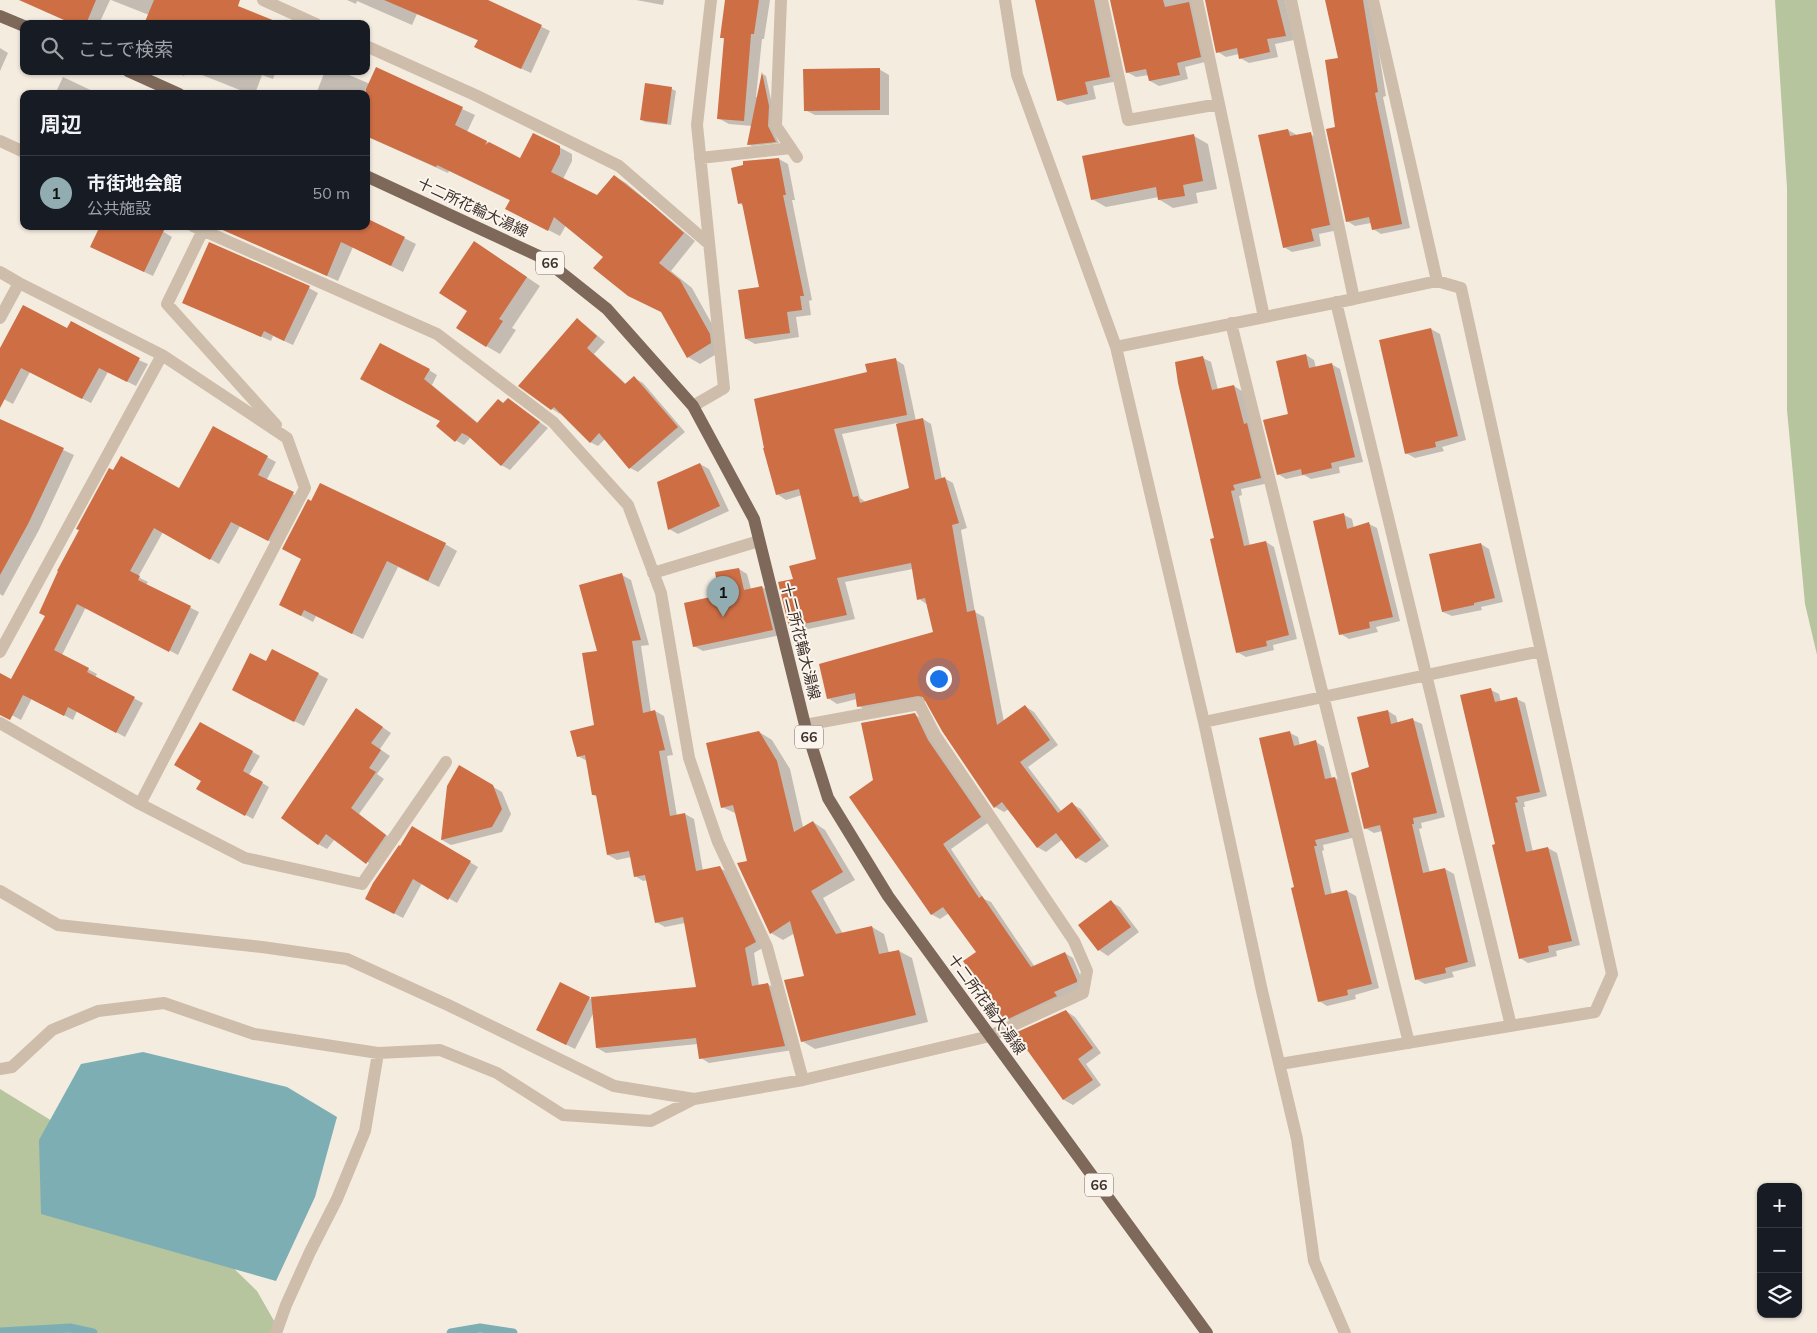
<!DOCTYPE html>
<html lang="ja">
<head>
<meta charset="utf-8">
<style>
	body { margin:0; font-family:Mulish,"Noto Sans JP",sans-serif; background:#242831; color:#f1f3f6 }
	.controls { position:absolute; right:15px; bottom:15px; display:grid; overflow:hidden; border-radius:10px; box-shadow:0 1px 4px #0004 }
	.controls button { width:45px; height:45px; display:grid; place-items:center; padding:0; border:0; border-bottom:1px solid #363941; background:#171b24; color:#f1f3f6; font:25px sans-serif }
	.you { position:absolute; left:938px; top:678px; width:18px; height:18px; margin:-12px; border:4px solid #fff; border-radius:50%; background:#1a73e8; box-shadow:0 0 0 8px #1a73e833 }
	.badge { display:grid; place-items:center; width:32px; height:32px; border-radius:50%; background:#91adb2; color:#111; font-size:16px; font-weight:700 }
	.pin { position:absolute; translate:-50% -41px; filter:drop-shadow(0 1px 2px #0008) }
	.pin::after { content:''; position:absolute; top:26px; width:18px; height:15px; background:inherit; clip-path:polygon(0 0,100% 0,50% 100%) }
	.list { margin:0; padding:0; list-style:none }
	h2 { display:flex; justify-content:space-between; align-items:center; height:65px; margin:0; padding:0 20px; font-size:21px }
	h2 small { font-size:16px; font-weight:400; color:#9ea1a6 }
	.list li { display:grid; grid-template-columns:32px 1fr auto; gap:15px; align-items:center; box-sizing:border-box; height:75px; padding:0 20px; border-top:1px solid #363941 }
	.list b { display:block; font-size:19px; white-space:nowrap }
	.list p { margin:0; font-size:16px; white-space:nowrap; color:#9ea1a6 }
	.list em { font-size:16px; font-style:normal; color:#9ea1a6 }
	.icon { flex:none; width:28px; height:28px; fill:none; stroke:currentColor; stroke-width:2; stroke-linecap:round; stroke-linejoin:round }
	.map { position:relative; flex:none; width:1817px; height:1333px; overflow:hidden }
	.search { position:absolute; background:#171b24; box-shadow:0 1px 4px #0004; left:20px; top:20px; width:350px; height:55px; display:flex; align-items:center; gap:12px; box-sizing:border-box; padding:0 18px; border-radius:10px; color:#9ea1a6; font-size:19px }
	.panel { position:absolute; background:#171b24; box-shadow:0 1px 4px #0004; left:20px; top:90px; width:350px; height:140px; border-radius:10px }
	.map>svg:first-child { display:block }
</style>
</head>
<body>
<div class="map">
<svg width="1817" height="1333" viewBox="0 0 1817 1333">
	<rect width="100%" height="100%" fill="#f5ece0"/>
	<!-- green -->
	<path fill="#b6c59e" d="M1775 0H1817V655L1805 604 1787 410V188Z
		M0 1089 135 1172 257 1291 281 1333H0Z"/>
	<!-- water -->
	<path fill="#7caeb4" d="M143 1052 287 1087 337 1117 315 1197 276 1281 41 1214 39 1140 81 1064Z"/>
	<!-- shadow -->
	<path fill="#0003" fill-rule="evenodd" d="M66 0H110L99 24H73Z
		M111 0H219L279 24H145L149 15Z
		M347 0H487L550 31 531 73 485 52 479 41 417 14 412 25 357 1 356 4Z
		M636 0H664L663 5Z
		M726 0H770L764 39H762L756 97H758L763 74 766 76 773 109 772 129 779 143 752 146 748 144 752 126 729 124 718 118 725 39 721 37Z
		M1036 0H1105L1118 81 1093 86 1096 99 1067 105 1058 100Z
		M1112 0H1200L1209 61 1185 67 1188 79 1159 86 1150 81 1149 75 1136 77 1127 72Z
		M1207 0H1285L1294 40 1275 44 1278 57 1249 63 1240 58 1239 54 1226 57 1218 52Z
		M1326 0H1375L1374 23 1386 96 1383 97 1410 228 1381 234 1373 229 1371 223 1355 226 1347 221 1337 128 1339 59Z
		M0 48 8 53 0 71Z
		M377 69 475 115 467 132 521 159 559 147 572 154V161L563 179 598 197 614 176 626 183 695 241 671 271 692 288 722 342 723 350 700 364 688 357 663 313 604 257 566 225 560 236 519 215 511 201 449 171 448 173 366 136V94H316L325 71H340L370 84Z
		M879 69 889 75V115H815L805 110Z
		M174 71H186L184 76Z
		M192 71H276L273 79 262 75 255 94H250Z
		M63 77 99 94H55Z
		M646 85 672 89 676 91 671 125 645 122 641 119Z
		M1288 130 1297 135 1310 134 1319 139 1338 230 1319 234 1321 246 1292 252 1284 247Z
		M1194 136 1208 144 1217 189 1196 193 1198 203 1173 208 1160 200 1159 197 1106 207 1092 199Z
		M779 159 788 164 795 200H792L812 300 809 301 811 315 796 317 799 337 755 344 746 339 761 288 744 206 739 203Z
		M366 219 416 244 403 272 353 247 338 281 218 227 366 226Z
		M162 231 172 237 153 276 101 252Z
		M488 251 540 286 512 328 516 330 500 354 486 346 469 311Z
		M309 288 318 293 293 345 273 336 271 341 184 303Z
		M577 320 585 325 605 342 594 354 627 385 634 378 643 383 685 432 638 472 630 468 605 439 598 446 590 442 561 413 560 414 552 409 520 385Z
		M1431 329 1440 334 1466 440 1442 447 1444 451 1415 458 1406 453Z
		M68 330 148 364 136 386 108 372 91 403 30 372 13 404 0 397V350Z
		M1306 355 1314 360 1316 368 1331 364 1340 369 1363 462 1339 467 1340 473 1311 479 1304 475 1286 479 1278 474 1289 415Z
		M1203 358 1211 362 1218 390 1234 386 1242 391 1269 483 1241 489 1242 495 1239 496 1250 546 1266 542 1274 547 1297 639 1273 645 1274 650 1246 657 1237 652 1215 539Z
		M896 360 904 365 916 421 923 419 931 424 942 479 944 478 953 483 967 528 961 530 975 612 984 617 1004 722 1025 706 1034 712 1058 745 1028 767 1062 812 1072 804 1081 809 1109 846 1086 863 1077 858 1063 839 1046 852 1037 847 1009 809 1004 812 995 807 926 701 867 711 859 706 857 699 837 704 828 698 935 633 928 605 919 599 913 569 845 582 855 619 799 631 790 626 794 580 817 560 802 495 786 500 777 494 868 373ZM897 423 911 489 867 503 860 498 842 434Z
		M429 370 437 375 432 385 478 423 499 400 504 404 508 399 548 428 510 470 501 465 471 437 464 445 455 440 441 421 370 383Z
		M0 420 74 455 39 530 3 596 0 594Z
		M214 428 276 462 266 481 301 498 277 545 240 526 219 564 163 532 138 577 148 582 146 585 199 612 178 655 86 607 62 655 97 674 95 678 143 703 125 737 77 711 73 720 32 698 21 720 0 709V682L11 680 46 616 179 490Z
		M700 464 709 469 729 511 678 534 669 529Z
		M1344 515 1352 519 1354 528 1369 524 1377 528 1400 621 1376 627 1378 632 1349 639 1341 634Z
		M445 544 457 551 439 587 398 567 363 639 316 616 313 622 292 611 302 559Z
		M1481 544 1489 549 1503 602 1481 607 1482 610 1452 616 1443 612Z
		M739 569 747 574 751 589 762 587 771 592 781 635 703 651 694 646 720 596Z
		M622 575 631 580 649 645 641 646 651 712 655 711 664 716 673 755 667 756 677 816 685 814 694 819 703 871 720 868 729 873 764 947 754 953 759 986 768 984 777 990 793 1050 709 1063 701 1058 698 1044 606 1053 597 1048 594 1012 575 1049 546 1035 560 984 593 1000 697 988 685 923 665 927 656 922 648 880 643 881 635 876 631 857 617 860 608 855 598 797 593 795 587 761 578 756 595 726 599 652Z
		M273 651 328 679 304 726 242 695 267 663Z
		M1491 690 1499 694 1501 702 1517 699 1525 703 1547 796 1524 802 1525 807H1523L1533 852 1548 848 1557 853 1580 945 1556 951 1557 956 1528 963 1520 958 1497 845Z
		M1388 711 1396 716 1398 724 1413 720 1422 724 1445 817 1421 823 1422 828 1419 829 1430 873 1445 869 1454 874 1476 966 1452 972 1454 977 1425 984 1416 979 1382 831 1374 833 1365 828 1371 768Z
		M914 714 923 720 989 822 951 849 984 899 991 902 1035 967 1065 953 1073 958 1085 987 1016 1024 1003 1017 978 953 949 913 940 919 931 914 874 781Z
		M365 715 391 733 380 749 390 756 377 774 384 779 359 814 394 841 376 868 335 839 327 849 318 844Z
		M201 724 260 756 249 775 269 787 253 819 198 789 203 781Z
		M759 732 772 740 790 769 803 827 813 822 825 830 855 880 823 898 843 934 872 927 884 934 889 953 899 951 912 958 928 1022 815 1049 802 1041 806 977 795 933 783 940 771 933 748 862 737 814 722 807Z
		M1290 733 1298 737 1300 746 1316 742 1324 747 1332 779 1335 778 1343 783 1356 837 1323 845 1324 850 1322 851 1332 895 1347 891 1356 896 1379 988 1355 995 1356 999 1327 1006 1319 1001 1296 888Z
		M459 767 502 792 511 814 502 832 451 845 442 840Z
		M413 828 478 867 457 903 422 883 403 918 374 903 401 847Z
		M1111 902 1120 907 1139 932 1108 956 1099 950 1080 925Z
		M1066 1011 1075 1017 1101 1053 1086 1064 1101 1085 1073 1105 1064 1100 1017 1034Z"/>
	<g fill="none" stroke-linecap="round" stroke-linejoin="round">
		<!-- stream -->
		<path stroke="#7caeb4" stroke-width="9" d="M0 1332 70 1328 93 1333
			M451 1333 480 1328 513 1333"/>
	</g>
	<!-- building -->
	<path fill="#cd6e45" d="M19 0H96L86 24H73Z
		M154 0H240L238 6 280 23 144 24Z
		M384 0H488L542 25 521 69 474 47 478 40Z
		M725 0H759L754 34H751L744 121 717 119 724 38H720Z
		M1035 0H1094L1110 77 1085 82 1088 94 1057 101Z
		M1110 0H1163L1165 7 1189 2 1201 57 1177 63 1180 75 1149 81 1146 69 1126 73Z
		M1205 0H1277L1286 36 1267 39 1270 52 1239 59 1237 48 1216 53Z
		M1325 0H1363L1378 92 1375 93 1402 224 1372 230 1369 217 1346 222 1326 129 1335 127 1325 60 1338 58Z
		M376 67 463 107 455 125 487 141 485 145 489 142 520 158 533 133 560 146V154L551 172 597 195 614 175 652 205 684 233 659 263 680 280 710 334 711 343 687 358 661 312 628 296 593 268 603 257 554 217 548 231 505 209 510 200 437 165 436 167 366 136V89Z
		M880 68V110L804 111 803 69Z
		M762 72 769 106 768 126 776 142 747 145Z
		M645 83 672 87 667 124 640 120Z
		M1288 129 1290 136 1311 132 1330 225 1311 229 1314 241 1283 248 1258 135Z
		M1194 134 1203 181 1183 185 1185 196 1158 200 1156 187 1091 200 1082 156Z
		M779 158 786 195H783L804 296H800L802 310 787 312 790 333 745 339 738 290 759 287 742 203 738 204 731 168 743 165V161Z
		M366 218 405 237 391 266 341 242 327 276 216 227 366 226Z
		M100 226H166L144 272 90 247Z
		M474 241 527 277 499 319 503 321 486 347 456 328 467 311 439 293Z
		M209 242 310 286 284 341 264 331 261 337 182 303Z
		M23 305 67 328 71 321 140 358 127 382 99 368 82 399 21 368 0 408V348Z
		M577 318 597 336 587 348 625 384 634 376 678 427 629 469 599 433 590 443 554 407 551 410 518 386Z
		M1431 328 1458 436 1435 442 1436 447 1405 454 1379 340Z
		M380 343 430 369 424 379 477 423 498 399 503 403 508 398 540 422 501 466 468 436 462 433 455 442 436 426 440 421 360 379Z
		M1306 354 1309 368 1332 363 1355 457 1331 463 1332 468 1302 475 1301 469 1277 475 1263 420 1288 414 1276 361Z
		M1203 356 1212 390 1234 385 1244 424 1247 423 1261 478 1233 485 1235 490 1231 491 1244 546 1266 541 1289 635 1266 641 1267 646 1236 653 1210 539 1214 538 1178 383 1175 362Z
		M896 358 907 415 834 429 853 497 858 496 860 503 909 488 896 424 923 418 935 480 945 477 959 523 952 525 967 612 975 610 997 725 1025 705 1050 740 1020 762 1058 813 1072 802 1101 840 1076 859 1056 833 1037 848 1002 802 994 808 942 731 923 697 918 696 857 707 855 693 827 699 819 664 933 632 925 598 917 600 911 563 837 578 847 615 789 627 778 582 793 579 789 566 816 559 799 489 776 495 763 448H764L754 399 867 372 865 364Z
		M0 419 64 448 28 524 0 575Z
		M213 426 268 456 258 475 294 492 268 541 231 522 210 560 154 528 130 571 140 576 138 580 191 606 169 652 77 604 54 650 89 668 87 672 135 697 116 733 68 707 64 716 23 695 10 720 0 715V673L11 679 45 616 39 613 58 571H57L79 530 76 529 109 468 113 470 121 456 179 488Z
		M700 463 720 506 668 530 657 482Z
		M320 483 446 543 428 581 387 561 352 634 304 610 301 616 279 605 301 559 282 549 308 499 311 501Z
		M1344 513 1347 529 1369 522 1393 617 1369 622 1370 628 1339 635 1313 521Z
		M1481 543 1495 598 1474 603V605L1442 612 1429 554Z
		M739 568 744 590 762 586 773 630 693 647 684 603 719 595 715 572Z
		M622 573 641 640 632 641 643 713 655 710 665 750 659 751 670 816 685 813 696 871 720 866 756 942 745 948 752 986 768 983 785 1046 699 1059 696 1038 596 1048 591 997 696 987 683 917 655 923 645 875 634 877 629 851 607 855 596 795H592L585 755 577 757 570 731 594 725 582 653 597 651 579 585Z
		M272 649 319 673 294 722 232 690 250 653 266 661Z
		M1491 688 1495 702 1517 697 1540 792 1516 797 1518 802 1515 803 1526 852 1548 847 1572 941 1548 946 1549 952 1519 959 1492 845 1495 844 1460 695Z
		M356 708 383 727 371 743 381 750 369 768 376 772 351 808 386 835 366 864 326 834 318 845 281 818Z
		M1388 710 1391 724 1413 718 1437 813 1413 818 1414 824H1412L1423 873 1445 868 1468 962 1445 968 1446 973 1415 980 1380 825 1364 829 1351 773 1369 767 1357 717Z
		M915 713 928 740 981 817 943 844 979 898 982 896 1031 967 1065 952 1077 980V982L1054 992 1057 996 1006 1020 1004 1017 1002 1018 963 961 976 952 943 907 931 915 849 797 873 780 861 723Z
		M200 722 253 751 243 771 263 782 245 816 196 789 201 781 174 765Z
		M759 731 777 761 794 832 813 821 843 872 811 891 836 934 872 926 879 954 899 950 916 1015 801 1042 784 980 804 976 790 921 770 934 737 863 747 861 733 805 721 808 706 743Z
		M1290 731 1294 746 1316 740 1325 779 1335 777 1349 832 1315 840 1317 846H1314L1325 895 1347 890 1372 984 1347 990 1348 995 1318 1002 1291 888 1294 887 1259 738Z
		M459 765 493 785 502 809 492 827 441 840 447 786Z
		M412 826 471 861 448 900 413 879 394 914 365 899 373 883 399 845 400 846Z
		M1111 900 1131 927 1098 951 1078 925Z
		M560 982 590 997 566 1045 536 1030Z
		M1066 1010 1093 1048 1078 1059 1093 1080 1063 1100 1015 1033Z"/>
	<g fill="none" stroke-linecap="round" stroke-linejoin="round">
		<!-- street -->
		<path stroke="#cebdaa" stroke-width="12" d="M263 0 316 24
			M781 0 776 126 797 157
			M1005 0 1017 75 1116 347 1204 722 1262 991 1297 1139 1314 1261 1345 1333
			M1102 0 1128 120 1219 104
			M1197 0 1264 317
			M1373 0 1437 281
			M366 46 475 95 619 166 709 244
			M0 141 24 152
			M700 158 791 148
			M193 226 437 334 553 422 628 505 661 593 689 758 718 842 767 947 803 1080
			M205 226 167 304 276 425
			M0 272 19 283 162 355 287 438 305 488 140 804
			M1336 302 1511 1026
			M0 318 19 283
			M1231 323 1409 1043
			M1116 347 1354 299 1291 0
			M693 406 724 388 697 125 711 0
			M653 573 759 541
			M0 652 162 355
			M1204 722 1541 651
			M0 723 140 804 245 858 362 884 446 762
			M0 891 58 925 262 947 347 959 448 1005 614 1086 694 1099
			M1280 1064 1595 1012 1612 974 1461 288 1437 281 1354 299
			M0 1069 12 1067 52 1030 98 1011 164 1003 254 1034 378 1053 440 1050 497 1073 563 1115 651 1121 694 1099 803 1080 990 1036 1083 993 1087 971 1074 941 935 735 919 704 805 725
			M276 1333 286 1305 310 1252 337 1199 365 1131 378 1053"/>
		<!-- primary -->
		<path stroke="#7e685a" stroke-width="12" d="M0 16 24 26
			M128 71 179 94
			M366 176 543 258 607 309 693 406 754 519 805 725 828 798 888 896 1207 1333"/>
	</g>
	<g text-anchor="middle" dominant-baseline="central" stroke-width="4" stroke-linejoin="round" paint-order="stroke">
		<!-- shield labels -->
		<g fill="#fbf5ed" stroke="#756b64" stroke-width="1">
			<rect x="536" y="251.5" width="28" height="23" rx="4"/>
			<rect x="795" y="725.5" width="28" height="23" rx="4"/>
			<rect x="1085" y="1173.5" width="28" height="23" rx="4"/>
		</g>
		<g font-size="14" font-weight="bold" fill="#3b302a">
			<text x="550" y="263">66</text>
			<text x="809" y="737">66</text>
			<text x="1099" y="1185">66</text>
		</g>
		<!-- street labels -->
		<g font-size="15" fill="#3b302a" stroke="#fbf5ed">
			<text transform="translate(473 207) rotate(25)">十二所花輪大湯線</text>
			<text transform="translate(801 641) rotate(76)">十二所花輪大湯線</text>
			<text transform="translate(987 1004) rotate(54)">十二所花輪大湯線</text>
		</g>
	</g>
</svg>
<div class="controls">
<button>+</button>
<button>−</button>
<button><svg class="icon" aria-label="layers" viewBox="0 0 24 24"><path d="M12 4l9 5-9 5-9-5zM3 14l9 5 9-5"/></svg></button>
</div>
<div class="you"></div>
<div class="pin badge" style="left:723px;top:617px">1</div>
<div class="search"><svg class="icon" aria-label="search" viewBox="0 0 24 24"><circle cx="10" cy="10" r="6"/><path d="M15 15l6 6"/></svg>ここで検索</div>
<section class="panel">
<h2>周辺<small></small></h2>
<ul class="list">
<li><span class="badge">1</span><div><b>市街地会館</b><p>公共施設</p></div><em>50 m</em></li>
</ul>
</section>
</div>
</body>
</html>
